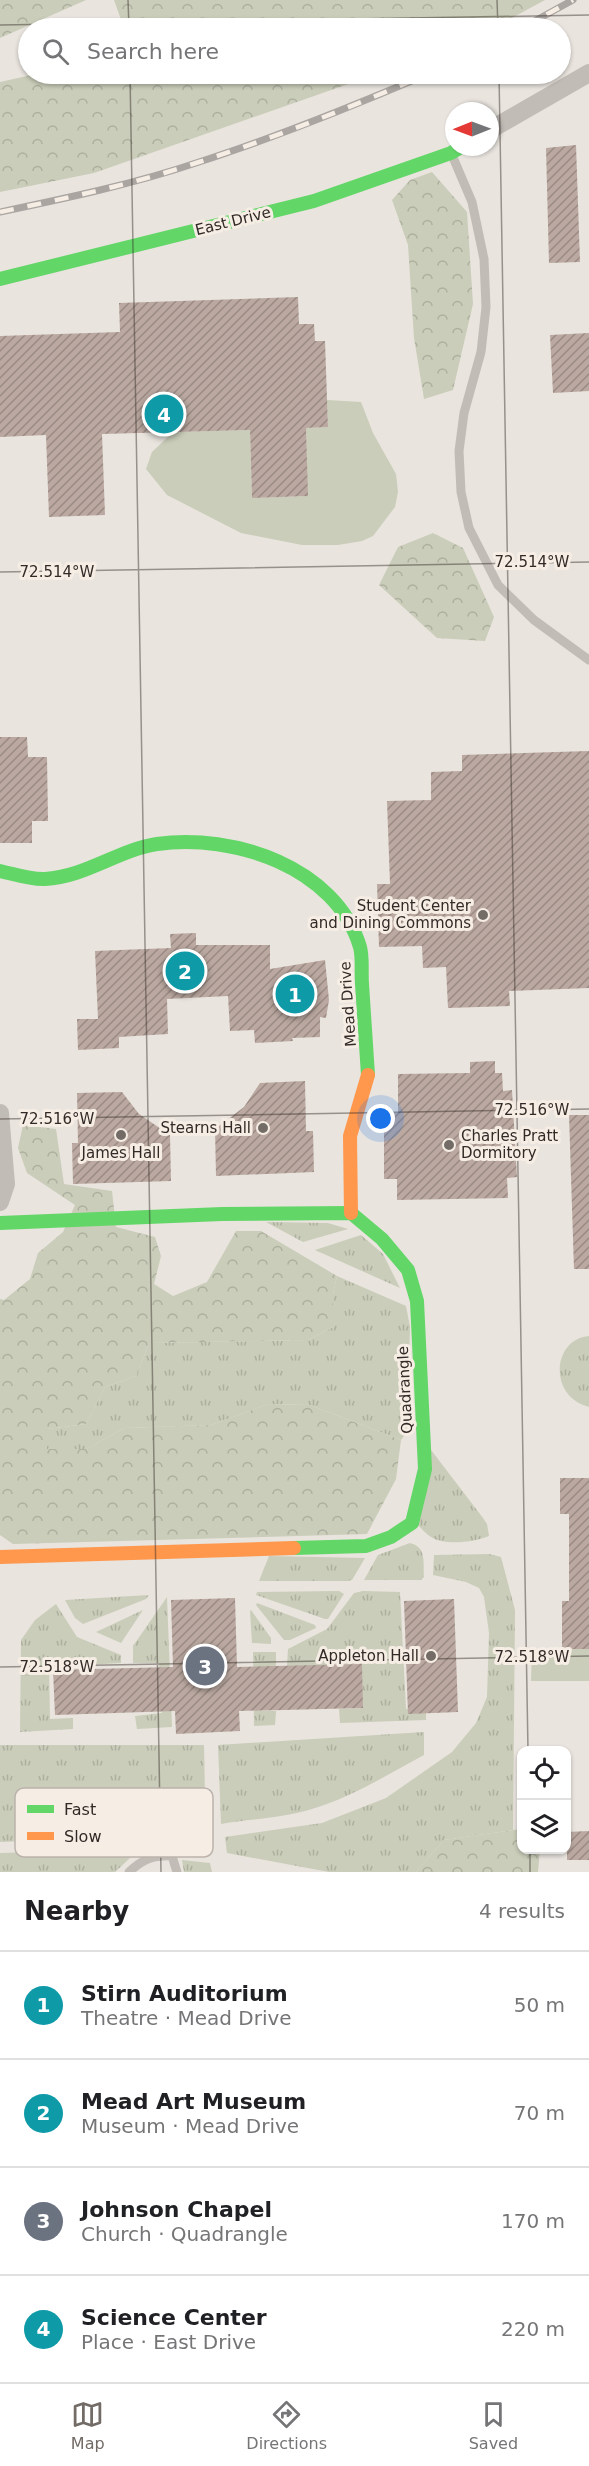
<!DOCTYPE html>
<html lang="en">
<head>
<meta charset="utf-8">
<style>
	body { margin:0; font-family:"DejaVu Sans",sans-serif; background:#f2f2f2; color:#202124 }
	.controls { position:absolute; right:18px; bottom:18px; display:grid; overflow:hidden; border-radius:12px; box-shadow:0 2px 4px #0004 }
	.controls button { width:54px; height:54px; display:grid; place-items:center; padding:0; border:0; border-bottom:2px solid #e0e0e0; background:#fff; color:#202124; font:30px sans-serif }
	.compass { position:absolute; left:445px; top:102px; width:54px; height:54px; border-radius:50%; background:#fff; box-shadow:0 2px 4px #0004; rotate:269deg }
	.you { position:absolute; left:381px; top:1119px; width:21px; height:21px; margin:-15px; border:4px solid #fff; border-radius:50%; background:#1a73e8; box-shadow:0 0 0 9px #1a73e833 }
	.badge { display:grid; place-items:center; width:39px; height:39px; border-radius:50%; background:#726b66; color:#fff; font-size:20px; font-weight:700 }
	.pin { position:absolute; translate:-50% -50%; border:3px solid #fff; box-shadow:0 2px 6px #0006 }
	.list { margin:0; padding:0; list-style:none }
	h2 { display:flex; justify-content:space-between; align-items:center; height:78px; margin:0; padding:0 24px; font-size:26px }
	h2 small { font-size:20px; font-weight:400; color:#757577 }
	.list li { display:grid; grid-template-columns:39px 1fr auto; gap:18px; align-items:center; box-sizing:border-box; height:108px; padding:0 24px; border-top:2px solid #e0e0e0 }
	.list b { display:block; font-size:22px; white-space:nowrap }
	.list p { margin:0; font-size:20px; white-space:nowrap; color:#757577 }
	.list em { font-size:20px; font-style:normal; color:#757577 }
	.icon { flex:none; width:33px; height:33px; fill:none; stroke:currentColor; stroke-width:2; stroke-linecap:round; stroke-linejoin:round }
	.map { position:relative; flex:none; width:589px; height:1872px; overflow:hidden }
	.search { position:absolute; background:#fff; box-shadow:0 2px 4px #0004; left:18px; right:18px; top:18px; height:66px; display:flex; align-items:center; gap:15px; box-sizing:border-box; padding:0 21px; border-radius:33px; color:#757577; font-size:22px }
	.sheet { height:510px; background:#fff }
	nav { display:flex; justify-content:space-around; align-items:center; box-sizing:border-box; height:84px; border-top:2px solid #e0e0e0; background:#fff; font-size:16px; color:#757577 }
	nav a { display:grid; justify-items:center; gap:3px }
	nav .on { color:#726b66 }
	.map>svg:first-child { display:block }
</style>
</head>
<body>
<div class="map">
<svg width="589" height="1872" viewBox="0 0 589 1872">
	<defs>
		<pattern id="grass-tufts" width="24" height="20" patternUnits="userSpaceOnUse" patternTransform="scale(1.5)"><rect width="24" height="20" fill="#cacdb9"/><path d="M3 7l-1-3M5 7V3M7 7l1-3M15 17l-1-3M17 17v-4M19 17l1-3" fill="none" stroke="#aeb09f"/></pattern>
		<pattern id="forest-crowns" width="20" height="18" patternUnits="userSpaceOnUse" patternTransform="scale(1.5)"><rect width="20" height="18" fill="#cacdb9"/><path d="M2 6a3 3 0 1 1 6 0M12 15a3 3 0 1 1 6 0" fill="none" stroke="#aeb09f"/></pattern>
		<pattern id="building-hatch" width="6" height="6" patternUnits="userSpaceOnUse" patternTransform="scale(1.5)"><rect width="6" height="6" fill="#bba9a1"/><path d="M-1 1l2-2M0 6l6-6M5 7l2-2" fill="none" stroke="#998a83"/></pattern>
	</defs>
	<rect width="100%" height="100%" fill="#e9e4de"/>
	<!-- grass -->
	<path fill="url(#grass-tufts)" d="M266 1222 328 1223 348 1229 303 1242Z
		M361 1235 383 1254 400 1288 315 1250Z
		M337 1276 406 1306 410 1327 407 1432 401 1440 310 1405 268 1404 211 1425 124 1428 87 1449H47V1429L86 1424 105 1387 136 1376 149 1343 308 1340 333 1327V1294Z
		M589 1336V1407C548 1397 552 1339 589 1336Z
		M428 1446 483 1518 487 1524 489 1536C475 1542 444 1546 431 1537 426 1534 421 1528 417 1524Z
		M410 1543C427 1547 423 1563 424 1577L421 1580H364L378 1555Z
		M489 1554 501 1557 515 1610 513 1830 444 1840 416 1872H329L227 1853 225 1837 322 1823 386 1798 452 1752 476 1723 487 1697 489 1633 484 1597 479 1588 466 1582 433 1575 434 1555Z
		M269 1556 365 1558 352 1580 348 1581H259Z
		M339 1591 344 1594 328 1619H325L256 1595 257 1592Z
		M363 1591 400 1592 406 1709 426 1708V1720L340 1723 339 1709 363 1708 287 1666 288 1649 327 1629 354 1593Z
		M149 1595 146 1599 83 1624 75 1618 65 1600Z
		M167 1597 172 1727 137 1729 135 1716 162 1713 159 1663H133V1646Z
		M257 1603 315 1625 316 1628 290 1640H284L256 1605Z
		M56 1604 77 1637 121 1655V1663L49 1667 50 1719 73 1718V1729L20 1732 21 1640 35 1620Z
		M143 1610 121 1643 96 1632Z
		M251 1610 271 1638V1644L252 1643 250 1611Z
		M253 1652H276V1666L258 1711H276L275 1725 254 1726Z
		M424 1732V1755C387 1775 352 1797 312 1809 283 1818 250 1819 221 1824L218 1745Z
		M0 1745H204L205 1796 202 1800 199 1826 134 1825V1837L0 1842Z
		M100 1850 128 1853 130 1858 115 1872H0V1853Z
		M182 1860 210 1863 212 1872H184Z"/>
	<!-- forest -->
	<path fill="url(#forest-crowns)" d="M0 0H86L0 38Z
		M114 0H545L493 28H124Z
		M36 74H377L94 173 0 192V82Z
		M432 172 467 212 473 304 453 390 424 399 414 338 408 245 392 200 410 180Z
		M433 533 463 548 494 617 485 641 437 638 379 585 398 547Z
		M23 1125 56 1129 64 1184 112 1191 116 1227 155 1237 161 1256 154 1284 173 1296 207 1282 236 1231H261L337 1276 333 1294V1327L308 1340 149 1343 136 1376 105 1387 86 1424 47 1429V1449H87L124 1428 211 1425 268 1404 310 1405 401 1440 396 1479 367 1534 13 1544 0 1535V1299L4 1300 30 1279 38 1253 63 1232 75 1205 27 1173 18 1148Z
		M521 1829 522 1850H540L538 1872H416L444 1840Z"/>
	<!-- garden -->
	<path fill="#cacdb9" d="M327 400 361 402 373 433 396 474 398 492 395 507 373 536 362 541 338 545H302L241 533 167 495 146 469 152 452 173 432 250 430 252 498 307 496 306 428 328 427Z
		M562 1649H589V1681H531L532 1652Z"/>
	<!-- building -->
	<path fill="url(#building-hatch)" d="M576 145 580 262 549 263 546 148Z
		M298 297 299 324H314L315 341H325L328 427 306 428 308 496 252 498 250 430 102 434 105 515 49 517 46 435 0 437V336L120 332 119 303Z
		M589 333V391L553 393 550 335Z
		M0 737H27L28 757H47L48 821H32V843H0Z
		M589 751V988L509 991 510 1006 448 1008 446 967 423 968 422 946 379 947 377 884H390L387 801 431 800V772L462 771V755Z
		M196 933V945H270V969L325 960 329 1000 326 1018 320 1017V1037L292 1038 293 1041 255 1043 254 1030 230 1031 228 996 167 999 168 1034 119 1037V1048L78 1050 77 1019H98L95 951 171 948 170 934Z
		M495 1061V1073H502L503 1091 512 1090 517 1177 507 1178 508 1198 397 1200V1179H384V1113H398V1074L470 1073V1062Z
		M305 1081 306 1131H313L314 1172 216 1176 215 1129 244 1107 260 1083Z
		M122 1092 139 1114 170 1135 171 1181 73 1184 72 1143H78L77 1093Z
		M569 1115H589V1269H574Z
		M560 1478H589V1649H562V1601H569V1514H560Z
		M235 1598 237 1667 362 1664 363 1708 239 1711 240 1731 176 1734 175 1711 55 1715 53 1670 173 1667 171 1600Z
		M454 1599 458 1712 408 1714 404 1601Z
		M589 1831V1860H567V1832Z"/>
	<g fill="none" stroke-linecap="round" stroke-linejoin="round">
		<!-- lane -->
		<path stroke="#c2bcb7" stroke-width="9" d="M452 155 472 202 484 259 486 307 481 352 464 413 459 451 461 492 469 528 498 585 534 620 589 660
			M129 1872C143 1859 153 1855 172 1856L177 1872"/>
		<!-- street -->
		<path stroke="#c2bcb7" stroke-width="18" d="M490 130 589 73
			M0 1113 6 1184 0 1202"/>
		<!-- fast -->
		<path stroke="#63d668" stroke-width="14" d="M0 279 314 201 451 153 461 147
			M0 871C14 874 31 880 45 879 85 877 118 850 157 844 233 833 336 867 360 947 363 958 361 972 362 984 364 1014 366 1044 368 1075
			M0 1223 222 1214 351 1213 382 1239 408 1270 417 1301 425 1469 412 1523 391 1537 366 1546 294 1548"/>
		<!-- slow -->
		<path stroke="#ff974d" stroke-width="14" d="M351 1213 350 1136 368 1075
			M0 1557 294 1548"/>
		<defs>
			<path id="rail" d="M522 28 573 0
				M0 212C67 198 134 184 199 162 277 137 353 106 428 74"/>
		</defs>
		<!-- rail casing -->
		<use href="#rail" stroke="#aaa5a1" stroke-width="7"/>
		<!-- rail -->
		<use href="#rail" stroke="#f6eee5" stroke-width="4.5" stroke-dasharray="14" stroke-linecap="butt"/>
	</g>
	<!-- ticks -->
	<path fill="none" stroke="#322a26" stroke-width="1.5" stroke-opacity="0.45" d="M128 0 129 28M497 0 498 28M0 25 589 15M130 74 161 1872M499 74 528 1750M0 572 589 562M0 1119 589 1109M0 1667 589 1656M530 1850V1872"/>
	<!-- markers -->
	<g fill="#726b66" stroke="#f6eee5" stroke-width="2">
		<circle cx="483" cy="915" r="6"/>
		<circle cx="263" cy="1128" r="6"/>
		<circle cx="121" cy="1135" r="6"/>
		<circle cx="449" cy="1145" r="6"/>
		<circle cx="431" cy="1656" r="6"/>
	</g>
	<g text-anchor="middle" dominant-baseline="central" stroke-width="6" stroke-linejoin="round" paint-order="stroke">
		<!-- street labels -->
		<g font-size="15" fill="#322a26" stroke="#f6eee5">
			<text transform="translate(233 221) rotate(-14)">East Drive</text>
			<text transform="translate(348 1004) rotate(-94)">Mead Drive</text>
			<text transform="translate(405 1390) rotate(-93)">Quadrangle</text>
		</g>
		<!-- poi labels -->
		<g font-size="15" fill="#322a26" stroke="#f6eee5" text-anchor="end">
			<text x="471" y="906">Student Center<tspan x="471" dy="17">and Dining Commons</tspan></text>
			<text x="251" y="1128">Stearns Hall</text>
			<text x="461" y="1136" text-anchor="start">Charles Pratt<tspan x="461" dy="17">Dormitory</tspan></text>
			<text x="121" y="1153" text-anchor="middle">James Hall</text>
			<text x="419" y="1656">Appleton Hall</text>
		</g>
	</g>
	<!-- legend -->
	<rect x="15" y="1788" width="198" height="69" rx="9" fill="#f6eee5" stroke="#bbb3ac" stroke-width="1.5"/>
	<rect x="27" y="1805" width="27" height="8" fill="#63d668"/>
	<rect x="27" y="1832" width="27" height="8" fill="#ff974d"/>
	<g font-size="16" fill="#322a26">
		<text x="64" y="1815">Fast</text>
		<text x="64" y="1842">Slow</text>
	</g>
	<g font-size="15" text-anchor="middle" fill="#322a26" stroke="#f6eee5" stroke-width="6" stroke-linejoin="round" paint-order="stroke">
		<text x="532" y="567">72.514°W</text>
		<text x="57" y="577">72.514°W</text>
		<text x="532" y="1115">72.516°W</text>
		<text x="57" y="1124">72.516°W</text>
		<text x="532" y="1662">72.518°W</text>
		<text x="57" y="1672">72.518°W</text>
	</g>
</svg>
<div class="controls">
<button><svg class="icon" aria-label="locate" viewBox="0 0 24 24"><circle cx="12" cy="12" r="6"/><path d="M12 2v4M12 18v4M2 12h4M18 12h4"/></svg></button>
<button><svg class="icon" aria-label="layers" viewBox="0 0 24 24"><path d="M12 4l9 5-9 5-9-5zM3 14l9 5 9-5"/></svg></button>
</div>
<svg class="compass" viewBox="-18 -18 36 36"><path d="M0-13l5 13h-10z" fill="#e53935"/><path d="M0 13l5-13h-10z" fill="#757577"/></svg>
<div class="you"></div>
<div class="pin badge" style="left:295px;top:994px;background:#0f9aa8">1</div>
<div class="pin badge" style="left:185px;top:971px;background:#0f9aa8">2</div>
<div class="pin badge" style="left:205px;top:1666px;background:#6b7280">3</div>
<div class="pin badge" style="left:164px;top:414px;background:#0f9aa8">4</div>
<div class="search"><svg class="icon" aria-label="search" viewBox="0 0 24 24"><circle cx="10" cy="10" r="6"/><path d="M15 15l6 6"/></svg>Search here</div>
</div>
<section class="sheet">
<h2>Nearby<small>4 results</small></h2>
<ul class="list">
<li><span class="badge" style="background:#0f9aa8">1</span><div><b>Stirn Auditorium</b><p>Theatre · Mead Drive</p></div><em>50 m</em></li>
<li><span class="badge" style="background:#0f9aa8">2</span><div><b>Mead Art Museum</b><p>Museum · Mead Drive</p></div><em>70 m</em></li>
<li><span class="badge" style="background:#6b7280">3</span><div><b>Johnson Chapel</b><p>Church · Quadrangle</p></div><em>170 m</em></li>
<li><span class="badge" style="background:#0f9aa8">4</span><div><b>Science Center</b><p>Place · East Drive</p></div><em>220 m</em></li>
</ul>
</section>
<nav>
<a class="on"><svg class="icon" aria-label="map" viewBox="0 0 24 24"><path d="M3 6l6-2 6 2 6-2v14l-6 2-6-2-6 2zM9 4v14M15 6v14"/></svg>Map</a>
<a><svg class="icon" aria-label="directions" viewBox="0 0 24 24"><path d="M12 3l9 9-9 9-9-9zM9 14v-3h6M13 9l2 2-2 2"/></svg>Directions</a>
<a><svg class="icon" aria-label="saved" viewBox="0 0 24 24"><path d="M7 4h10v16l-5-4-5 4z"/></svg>Saved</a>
</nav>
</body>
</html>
